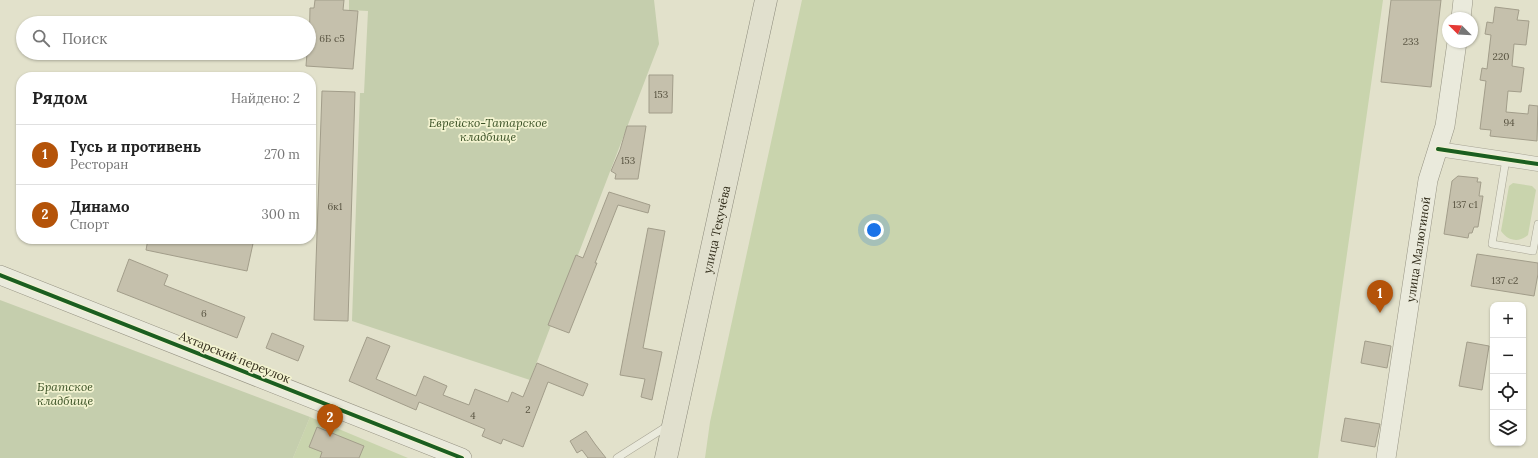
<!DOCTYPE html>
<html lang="ru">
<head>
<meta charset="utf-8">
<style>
	body { margin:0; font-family:Lora,serif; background:#f6f6f6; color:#222 }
	.controls { position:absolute; right:12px; bottom:12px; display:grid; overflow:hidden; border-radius:8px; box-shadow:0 1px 3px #0004 }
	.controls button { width:36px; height:36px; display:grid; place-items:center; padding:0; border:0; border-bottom:1px solid #e0e0e0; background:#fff; color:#222; font:20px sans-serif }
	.compass { position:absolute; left:1442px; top:12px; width:36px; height:36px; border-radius:50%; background:#fff; box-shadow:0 1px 3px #0004; rotate:294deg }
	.you { position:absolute; left:874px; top:230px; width:14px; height:14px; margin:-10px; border:3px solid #fff; border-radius:50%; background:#1a73e8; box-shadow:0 0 0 6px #1a73e833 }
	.badge { display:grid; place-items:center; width:26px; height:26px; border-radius:50%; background:#b45309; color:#fff; font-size:13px; font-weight:700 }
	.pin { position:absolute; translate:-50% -33px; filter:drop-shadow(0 1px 2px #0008) }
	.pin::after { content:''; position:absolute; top:21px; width:14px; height:12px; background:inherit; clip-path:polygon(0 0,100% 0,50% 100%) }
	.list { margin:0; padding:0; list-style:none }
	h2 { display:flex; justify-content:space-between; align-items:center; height:52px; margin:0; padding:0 16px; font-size:17px }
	h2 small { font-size:13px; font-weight:400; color:#767676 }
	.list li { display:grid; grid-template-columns:26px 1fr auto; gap:12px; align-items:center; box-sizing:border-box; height:60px; padding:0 16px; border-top:1px solid #e0e0e0 }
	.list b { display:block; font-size:15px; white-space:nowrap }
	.list p { margin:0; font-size:13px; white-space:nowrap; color:#767676 }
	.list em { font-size:13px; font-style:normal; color:#767676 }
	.icon { flex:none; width:22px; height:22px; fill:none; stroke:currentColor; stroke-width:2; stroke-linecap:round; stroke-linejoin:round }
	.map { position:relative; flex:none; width:1538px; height:458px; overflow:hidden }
	.search { position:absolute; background:#fff; box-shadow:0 1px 3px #0004; left:16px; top:16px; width:300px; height:44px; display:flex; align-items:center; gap:10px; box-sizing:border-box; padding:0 14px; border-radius:22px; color:#767676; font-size:15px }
	.panel { position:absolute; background:#fff; box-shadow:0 1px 3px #0004; left:16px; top:72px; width:300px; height:172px; border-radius:16px }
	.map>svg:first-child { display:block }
</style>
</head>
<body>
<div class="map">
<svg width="1538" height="458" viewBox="0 0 1538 458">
	<rect width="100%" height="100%" fill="#e2e1cb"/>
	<!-- green -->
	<path fill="#c9d4ad" d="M802 0H1383L1318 458H705L710 422Z
		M1513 183 1532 186 1536 190 1528 235C1519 243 1508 241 1501 231L1509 186Z
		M310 417 408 458H293Z"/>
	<!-- cemetery -->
	<path fill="#c5cead" d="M349 0H654L659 44 530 380 352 321 360 93H364L368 11 349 10Z
		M0 300 310 417 293 458H0Z"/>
	<!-- building -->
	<path fill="#c5c0ac" stroke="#a29d8a" d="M315 0H344L343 10 358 11 353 69 306 66 307 53H309L310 8H314Z
		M1391 0H1441L1431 87 1381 82Z
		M1495 7 1519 10 1517 20 1529 21 1526 45 1514 44 1512 66 1524 68 1521 92 1508 91 1506 112 1528 114 1529 105 1538 106 1537 141 1490 136 1491 130 1480 129 1486 81 1480 80 1482 68 1487 69 1491 35 1485 34 1487 22 1493 23Z
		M649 75H673L672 113H649Z
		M322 91 355 92 348 321 314 320Z
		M627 126H646L638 179H615L616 174 611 171 620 150Z
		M1458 176 1478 178 1477 182H1481L1479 196H1483L1478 227H1474L1472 233H1469L1468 238 1444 234 1452 181Z
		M609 192 650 205 648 213 618 205 595 263H597L569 333 548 325 576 255 583 258Z
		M648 228 665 231 643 348 662 352 652 400 641 397 645 379 620 375Z
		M148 239H254L247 271 146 250Z
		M1477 254 1538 263V274L1534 296 1471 286Z
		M129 259 168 275 164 285 245 317 237 338 117 291Z
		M272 333 304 346 298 361 266 348Z
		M367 337 390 346 376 379 416 396 424 376 447 386 443 395 469 405 475 389 508 402 512 392 523 397 537 363 588 384 583 396 548 382 523 447 503 439 501 444 482 436 485 429 419 402 416 410 349 381Z
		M1365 341 1391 346 1387 368 1361 363Z
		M1467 342 1489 346 1482 390 1459 386Z
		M1345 418 1380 424 1375 447 1341 441Z
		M317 427 364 446 359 458H320L322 452 309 447Z
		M586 431 595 444 606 458H588L582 450 577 453 570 441Z"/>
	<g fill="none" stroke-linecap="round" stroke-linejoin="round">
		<defs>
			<path id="lane" d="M1506 159 1492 244 1533 251 1538 224
				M617 458 669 425"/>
			<path id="street" d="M1438 149 1538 164"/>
			<g id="secondary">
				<path d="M1461 18 1463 0"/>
				<path d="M0 275 462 458"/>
				<path id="s1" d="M1386 458 1428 180 1445 126 1457 42"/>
			</g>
			<g id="primary">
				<path id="s2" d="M666 458 766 0"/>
			</g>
		</defs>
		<!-- lane casing -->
		<use href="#lane" stroke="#a7a494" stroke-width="8"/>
		<!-- street casing -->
		<use href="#street" stroke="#a7a494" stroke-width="15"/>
		<!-- secondary casing -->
		<use href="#secondary" stroke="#979484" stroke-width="20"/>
		<!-- primary casing -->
		<use href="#primary" stroke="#8c8a7b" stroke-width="23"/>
		<!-- lane -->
		<use href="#lane" stroke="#eaeadc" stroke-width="7"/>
		<!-- street -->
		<use href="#street" stroke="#eaeadc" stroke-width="14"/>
		<!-- secondary -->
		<use href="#secondary" stroke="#eaeadc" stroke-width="19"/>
		<!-- primary -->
		<use href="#primary" stroke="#e1e0ce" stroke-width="22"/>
		<defs>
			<path id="cycleway" d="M1438 149 1538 164
				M0 275 462 458"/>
		</defs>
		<!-- cycleway casing -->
		<use href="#cycleway" stroke="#f3f3d0" stroke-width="6"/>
		<!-- cycleway -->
		<use href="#cycleway" stroke="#1b5e20" stroke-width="4"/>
	</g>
	<g text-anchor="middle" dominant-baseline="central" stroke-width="3.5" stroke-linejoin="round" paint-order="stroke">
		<!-- number labels -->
		<g font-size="10" fill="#585341">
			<text x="332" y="38">6Б с5</text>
			<text x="1411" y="41">233</text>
			<text x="1501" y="56">220</text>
			<text x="661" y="94">153</text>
			<text x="1509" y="122">94</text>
			<text x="628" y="160">153</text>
			<text x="1465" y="204">137 с1</text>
			<text x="335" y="206">6к1</text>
			<text x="1505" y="280">137 с2</text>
			<text x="204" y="313">6</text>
			<text x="528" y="409">2</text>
			<text x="473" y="415">4</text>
		</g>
		<!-- park labels -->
		<g font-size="12" font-style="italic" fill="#395024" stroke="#f3f3d0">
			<text x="488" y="122">Еврейско-Татарское<tspan x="488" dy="14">кладбище</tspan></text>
			<text x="65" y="386">Братское<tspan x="65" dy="14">кладбище</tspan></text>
		</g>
		<!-- street labels -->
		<g font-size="12" fill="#342f1d" stroke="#f3f3d0">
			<text stroke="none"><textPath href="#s2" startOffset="234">улица Текучёва</textPath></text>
			<text stroke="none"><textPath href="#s1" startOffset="211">улица Малюгиной</textPath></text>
			<text transform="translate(235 357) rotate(22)">Ахтарский переулок</text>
		</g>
	</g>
</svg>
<div class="controls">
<button>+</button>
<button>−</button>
<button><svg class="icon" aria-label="locate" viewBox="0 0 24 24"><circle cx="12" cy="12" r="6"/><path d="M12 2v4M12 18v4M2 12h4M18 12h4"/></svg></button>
<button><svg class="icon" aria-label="layers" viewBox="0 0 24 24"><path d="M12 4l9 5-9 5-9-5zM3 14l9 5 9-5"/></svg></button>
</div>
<svg class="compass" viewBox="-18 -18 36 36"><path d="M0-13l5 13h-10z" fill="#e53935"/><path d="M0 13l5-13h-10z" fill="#767676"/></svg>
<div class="you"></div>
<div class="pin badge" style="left:1380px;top:313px">1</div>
<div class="pin badge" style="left:330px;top:437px">2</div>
<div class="search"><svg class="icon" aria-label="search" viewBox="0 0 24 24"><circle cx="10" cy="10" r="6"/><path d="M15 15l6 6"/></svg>Поиск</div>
<section class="panel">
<h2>Рядом<small>Найдено: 2</small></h2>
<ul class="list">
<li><span class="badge">1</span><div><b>Гусь и противень</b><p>Ресторан</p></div><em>270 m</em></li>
<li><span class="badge">2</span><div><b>Динамо</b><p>Спорт</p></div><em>300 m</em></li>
</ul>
</section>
</div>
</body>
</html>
